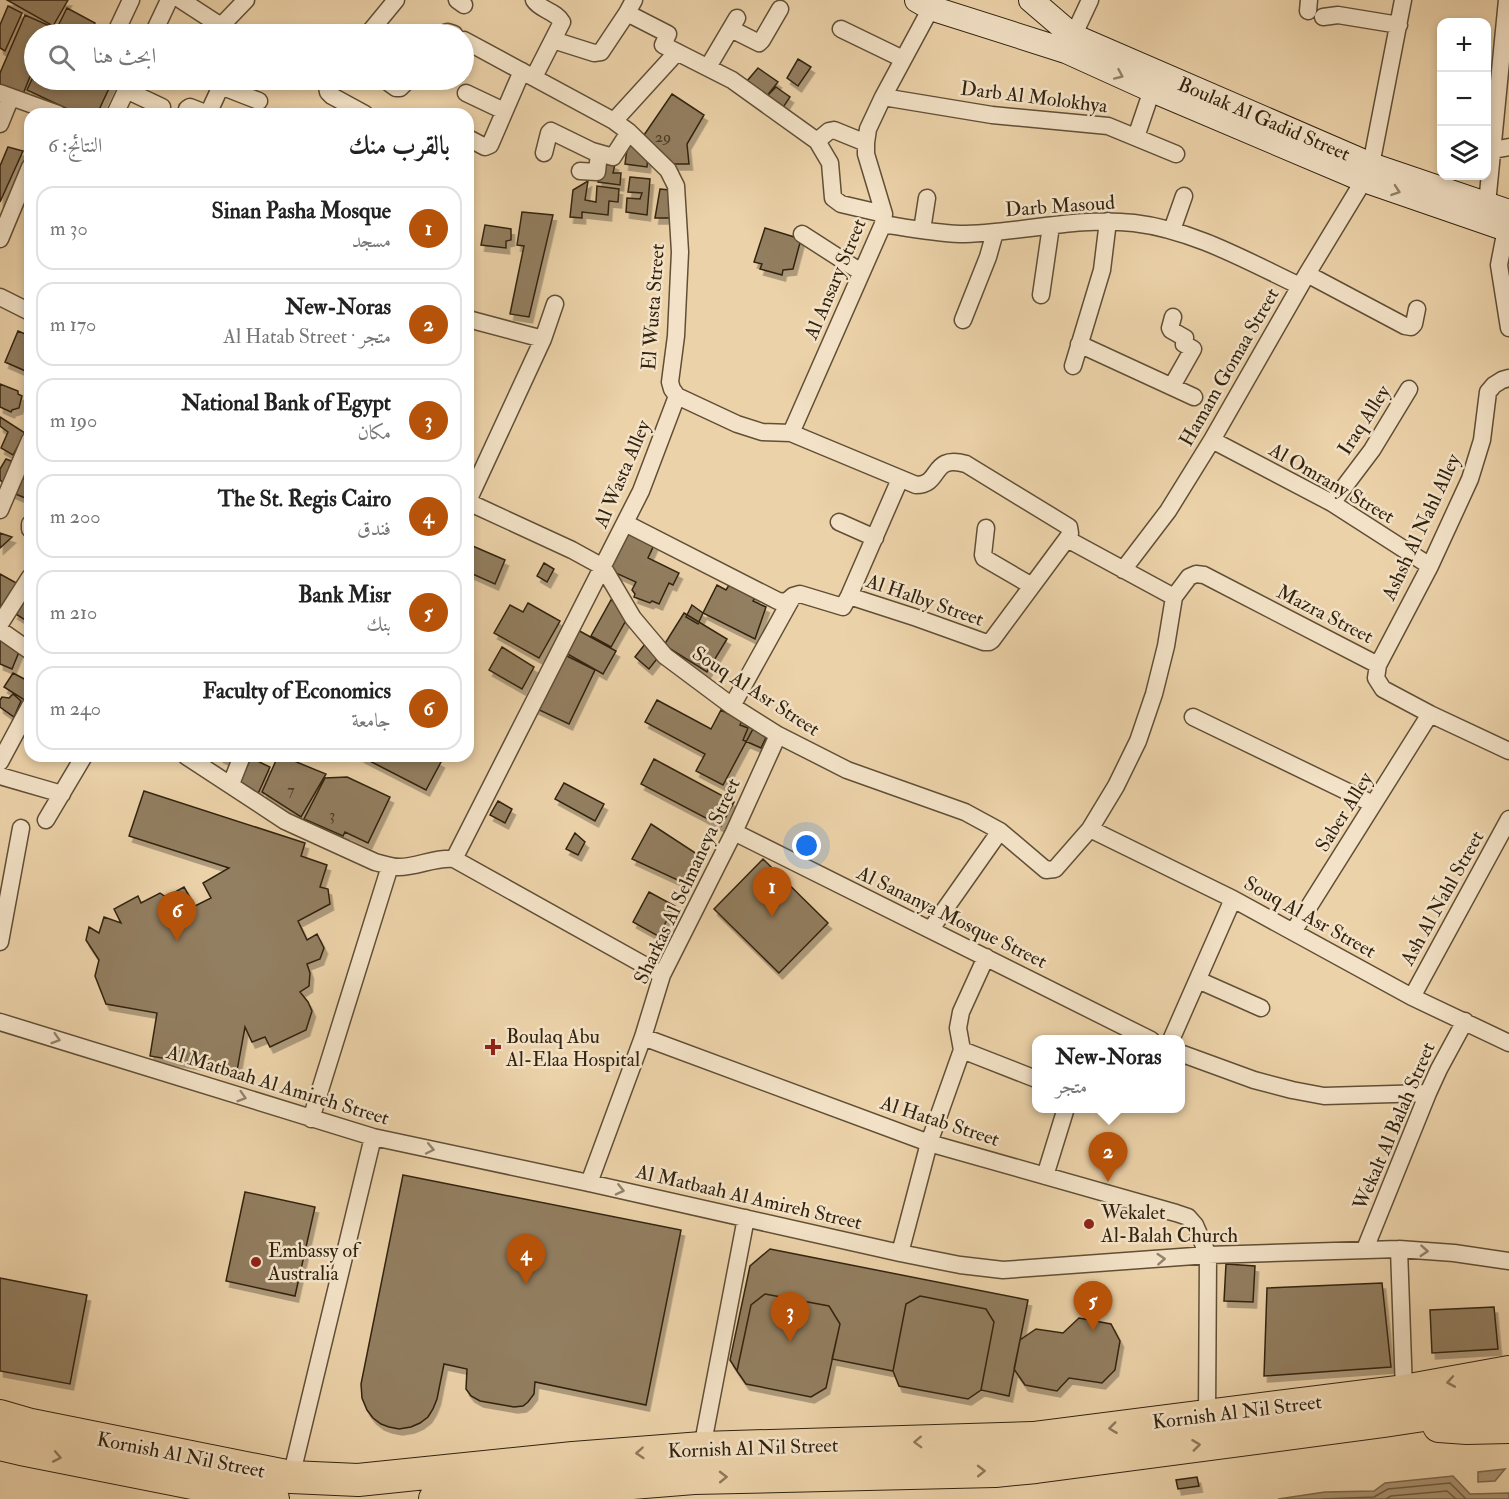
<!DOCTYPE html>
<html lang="ar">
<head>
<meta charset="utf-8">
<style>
	body { margin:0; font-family:"IM FELL Double Pica",Amiri,serif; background:#f2f2f2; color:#222; direction:rtl }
	.controls { position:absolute; right:18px; top:18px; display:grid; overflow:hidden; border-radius:12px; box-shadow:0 3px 9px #0003 }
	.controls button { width:54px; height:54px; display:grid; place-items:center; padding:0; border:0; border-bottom:2px solid #e0e0e0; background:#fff; color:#222; font:30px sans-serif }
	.you { position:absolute; left:807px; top:846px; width:21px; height:21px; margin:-15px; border:4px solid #fff; border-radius:50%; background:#1a73e8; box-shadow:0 0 0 9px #1a73e833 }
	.badge { display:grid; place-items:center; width:39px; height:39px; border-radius:50%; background:#b45309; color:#fff; font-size:20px; font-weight:700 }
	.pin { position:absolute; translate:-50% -50px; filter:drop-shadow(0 2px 3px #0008) }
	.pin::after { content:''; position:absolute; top:32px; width:21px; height:18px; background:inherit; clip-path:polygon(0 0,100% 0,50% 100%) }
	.popup { position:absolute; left:1032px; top:1035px; width:153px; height:78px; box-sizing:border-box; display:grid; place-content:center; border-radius:12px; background:#fff; filter:drop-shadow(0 2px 4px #0005); font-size:20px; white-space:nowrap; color:#767676 }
	.popup b { font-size:22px; color:#222 }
	.popup::after { content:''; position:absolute; left:50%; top:100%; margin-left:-12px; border:12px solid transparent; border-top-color:#fff }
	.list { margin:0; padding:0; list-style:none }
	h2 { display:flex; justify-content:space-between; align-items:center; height:78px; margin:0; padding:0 24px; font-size:26px }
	h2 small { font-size:20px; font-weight:400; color:#767676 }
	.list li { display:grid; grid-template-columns:39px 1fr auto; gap:18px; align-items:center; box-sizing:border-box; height:84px; margin:0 12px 12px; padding:0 12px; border:2px solid #e0e0e0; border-radius:18px }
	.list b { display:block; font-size:22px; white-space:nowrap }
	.list p { margin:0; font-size:20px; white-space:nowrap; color:#767676 }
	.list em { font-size:20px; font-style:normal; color:#767676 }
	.icon { flex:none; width:33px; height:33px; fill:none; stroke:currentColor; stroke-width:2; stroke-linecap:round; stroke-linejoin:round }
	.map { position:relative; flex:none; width:1509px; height:1499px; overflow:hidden; direction:ltr }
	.search { position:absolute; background:#fff; box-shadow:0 3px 9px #0003; left:24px; top:24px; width:450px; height:66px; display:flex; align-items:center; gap:15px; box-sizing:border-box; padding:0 21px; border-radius:33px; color:#767676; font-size:22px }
	.panel { position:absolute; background:#fff; box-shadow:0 3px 9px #0003; left:24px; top:108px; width:450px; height:654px; border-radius:18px; direction:rtl }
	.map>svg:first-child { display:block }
</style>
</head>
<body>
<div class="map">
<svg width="1509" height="1499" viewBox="0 0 1509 1499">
	<defs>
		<filter id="shadow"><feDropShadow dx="3.5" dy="6" stdDeviation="0" flood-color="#0004"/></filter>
	</defs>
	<rect width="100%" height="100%" fill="#ecd2a9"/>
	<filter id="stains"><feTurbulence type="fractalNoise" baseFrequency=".00333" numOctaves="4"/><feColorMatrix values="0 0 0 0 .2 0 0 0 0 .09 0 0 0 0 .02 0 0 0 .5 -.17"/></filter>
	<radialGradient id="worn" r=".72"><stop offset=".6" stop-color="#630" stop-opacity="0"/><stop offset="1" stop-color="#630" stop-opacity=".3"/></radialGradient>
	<!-- water -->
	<path fill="#ac9675" stroke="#7b684d" stroke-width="1.5" d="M1505 1469 1495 1481 1478 1482V1472Z
		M1453 1476 1470 1494 1509 1493V1499H1278L1325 1492 1374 1491 1385 1483Z"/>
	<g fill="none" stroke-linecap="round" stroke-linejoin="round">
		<!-- shore -->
		<path stroke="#6e5c42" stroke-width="1.5" d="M1322 1499 1374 1497 1388 1489 1450 1483 1466 1499
			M1386 1499 1391 1496 1447 1491 1456 1499"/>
	</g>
	<!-- building -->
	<path fill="#927e60" stroke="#312310" stroke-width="1.5" filter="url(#shadow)" d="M7 0H68L53 26Z
		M8 6 22 13 5 51 0 48V25Z
		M67 8 95 23 88 34H54Z
		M25 15 52 27 49 34H34V67L23 94 0 84V73Z
		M798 59 811 67 798 86 787 78Z
		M758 68 778 82 766 97 747 81Z
		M34 75V80H113L97 114H78L27 90Z
		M776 87 790 97 782 109 766 97Z
		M672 94 704 115 687 144 689 164H669L642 138Z
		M628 141 648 154 647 167 625 164Z
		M8 147 23 151 0 202V166Z
		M602 160 615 164 613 173H621L620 185 598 182Z
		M630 177 650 179 647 215 626 212 627 198 640 199 642 193 628 192Z
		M588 181 585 200 596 202 597 186 619 189 618 202 609 201 608 215 582 212V218L570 217 573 190Z
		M660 189 669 190 670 218H655Z
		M522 212 553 215 529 317 510 314 524 246 517 245Z
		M485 225 511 229V240L506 241V248L481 245Z
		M765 228 801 239 793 269 783 270 782 275 760 269 762 264 754 262Z
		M18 331 30 336V373L5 362Z
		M0 384 18 391V394L22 396 19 408 12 410 11 412 0 407Z
		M0 417 25 433 13 455 1 448 8 432 0 426Z
		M6 459 14 462 4 483 0 480V469Z
		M18 476 30 482V500L11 492Z
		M627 532 654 545 648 558 679 573 673 585 669 583 659 604 652 601 650 603 634 597 635 594 632 590 636 582 609 570Z
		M0 533 12 537 0 548Z
		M468 544 505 560 495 584 468 572Z
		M544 563 554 569 547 582 537 576Z
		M0 574 20 585 0 619Z
		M731 582 758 593 753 601 766 607 755 639 703 613 717 585 726 590Z
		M30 588V623L14 613Z
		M611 600 623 606 629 615 611 647 591 636Z
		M528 603 560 621 539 658 494 633 510 605 523 612Z
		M692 605 703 613 698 624 686 617Z
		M684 613 727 639 707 672 664 645Z
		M576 629 616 651 603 674 564 652Z
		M0 637 19 652 12 669 0 664Z
		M645 644 660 655 649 669 635 657Z
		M502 647 534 667 522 689 489 670Z
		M561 653 595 670 569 724 535 708Z
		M13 673 28 681 30 679V694L26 701 4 687Z
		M13 694 21 701 14 717 0 707V700L2 697 9 698Z
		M657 700 711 729 721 710 754 727 723 785 696 771 705 754 645 722Z
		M744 716 770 729 761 748 743 740 748 728 740 725Z
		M219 756H238L235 764Z
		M278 756H282L326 774 301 817 262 792Z
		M360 756H430L441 762 426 790Z
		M251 758 270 767 257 796 237 787Z
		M654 759 734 802 721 826 641 784Z
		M347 777 390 797 368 843 345 832 343 836 304 819 325 778Z
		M564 783 604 804 595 821 555 799Z
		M144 791 305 843 301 856 327 865 320 887 328 889 330 904 298 921 307 940 317 934 324 948 320 959 307 964 310 973 309 986 300 992 308 1002 312 1011 306 1030 270 1047 265 1037 252 1042 245 1027 237 1071 150 1056 157 1013 106 1004 95 976 99 960 86 940 89 927 99 933 104 917 121 923 114 909 138 896 141 903 160 893 166 897 184 887 195 906 211 898 203 883 229 868 129 836Z
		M498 801 512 809 505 823 490 815Z
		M651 824 697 854 684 883 632 859Z
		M575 833 585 842 578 855 566 849Z
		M763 859 828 923 779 973 714 909Z
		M649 892 675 906 658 936 633 922Z
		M403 1175 681 1230 646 1405 535 1382 534 1394 528 1402 523 1406 514 1407 480 1401 471 1396 466 1389 467 1369 444 1364 437 1399 433 1409 428 1417 420 1423 411 1427 399 1429 389 1427 381 1424 373 1418 367 1410 362 1398 361 1384Z
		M245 1192 315 1207 295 1296 226 1281Z
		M770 1249 1028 1300 1009 1396 981 1390 994 1322 986 1309 920 1296 906 1304 893 1371 832 1359 840 1324 829 1306 765 1294 751 1305 737 1371 730 1360 750 1266Z
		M1226 1264 1255 1266 1253 1302 1224 1301Z
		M0 1278 87 1295 70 1384 0 1371Z
		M1382 1283 1391 1367 1264 1376 1267 1288Z
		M765 1294 829 1306 840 1324 826 1388 811 1397 746 1384 737 1371 751 1305Z
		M920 1296 986 1309 994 1322 981 1390 968 1399 899 1386 893 1371 906 1304Z
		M1494 1307 1498 1349 1432 1353 1430 1310Z
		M1079 1318 1111 1324 1120 1341 1115 1370 1102 1383 1069 1378 1057 1391 1025 1385 1014 1369 1020 1340 1036 1329 1063 1333Z
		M1197 1477 1199 1486 1178 1489 1176 1480Z"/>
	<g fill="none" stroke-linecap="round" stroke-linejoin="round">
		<defs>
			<path id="street" d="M181 0 221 26 237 34
				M457 0 464 5
				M534 0C540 10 556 11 562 22L534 77
				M1308 11 1309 0
				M627 13 668 34 663 45 732 80 817 141 830 163 833 198 841 204 884 214
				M1323 17 1338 15 1399 25
				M221 26 246 0
				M731 29 759 43 762 40 780 9
				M841 29 903 59
				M115 34 131 0
				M153 34 169 0
				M368 34 396 0
				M441 34 448 32 454 34
				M464 40 614 121 629 132 668 170 676 186 680 252 676 336 670 382 672 389 677 396 737 424 762 432 791 433 916 485C942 485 930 454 966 464L1069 527 1070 533 1069 536 992 640 989 642H984L917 618 849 596
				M553 40 594 53 601 52 627 13 634 0
				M1069 45 1090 0
				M708 67 737 18
				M385 80 396 88H400L408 80
				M326 81 328 92 332 96 365 114
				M126 90 162 107 160 114
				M0 93 58 114
				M466 93 504 111
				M883 97 992 115 1108 126 1176 154
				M115 114 131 80
				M186 114 187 109 190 107 208 114
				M208 114 220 88 223 87 259 101
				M614 121 677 52
				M0 124 11 97
				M1136 137 1152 90
				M468 138 485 147 490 145 522 71
				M817 141 829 131 834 130 866 143
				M1493 150 1509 147
				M544 153 549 133 551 131 592 151 613 157 629 132
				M580 171 597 172 599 153
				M1486 214 1507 0
				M883 224C908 228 934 233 960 234 1017 234 1076 216 1134 223 1193 230 1247 261 1300 286
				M1506 229 1499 265 1509 328
				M922 230 927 198
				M1172 230 1184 196
				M802 234 861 272
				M0 239 30 167
				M1307 274 1405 326 1411 327 1414 324 1417 309
				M1041 295 1051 226
				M0 297 30 312
				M468 319 543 339
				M963 320 988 257 995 232
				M1079 344 1194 397
				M1073 366 1102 270 1108 221
				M1509 378 1502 380 1494 385 1488 392 1482 440 1470 479 1430 566 1378 665 1376 678 1383 689 1430 714 1509 751
				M1172 386 1193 349 1184 344 1185 338 1171 330 1170 328 1173 317
				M791 433 883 224 884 214 866 154V143L868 129 883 97 931 8
				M1212 440 1332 503 1430 566
				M468 501 543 339 555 304
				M468 502 572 550 603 567 633 618 665 656 732 706 778 735 847 770 965 812 1000 831 1046 870 1055 869 1090 829 1116 786 1138 741 1154 694 1166 646 1174 597 1189 577 1196 574 1204 575 1378 665
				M1332 503 1372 450 1409 389
				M0 510 30 440
				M839 522 875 538
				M625 523 778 601 786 602 793 596 800 594 843 607 849 596 900 479
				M30 524V529
				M986 528 983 555 984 558 1032 586
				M1067 539 1174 597
				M1123 570 1168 511 1212 440 1307 274 1364 180 1371 165 1403 0
				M0 624 30 577
				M0 630 30 651
				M732 706 793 596
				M1193 717 1373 804
				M186 756 285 821 375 862C383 864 391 867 399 867 418 867 435 857 454 859L662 975
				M0 762 30 706
				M0 776 62 794
				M231 784 242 756
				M46 820 84 756
				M1090 829 1233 899 1412 997 1509 1043
				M734 832 1151 1040
				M454 859 641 491 677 396
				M931 929 1000 831
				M1293 932 1430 714
				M0 942 21 828
				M1198 980 1261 1008
				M1412 997 1509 819
				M0 1022 373 1137 589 1183 900 1253 960 1265 1003 1270 1208 1255 1399 1249 1454 1253 1509 1261
				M643 1037 929 1143 1176 1213 1188 1217 1195 1225 1208 1255 1207 1416
				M1171 1040 1233 899
				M962 1050 1036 1079
				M1180 1053 1254 1080 1292 1090 1324 1096 1428 1093
				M311 1119 390 866
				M1045 1176 1066 1108
				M589 1183 643 1037 662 975 734 832 778 735
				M1365 1249 1428 1093 1439 1069 1465 1021
				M1399 1249 1404 1391
				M900 1253 929 1143 962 1050 958 1028 961 1012 986 957
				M702 1448 746 1218
				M291 1477 373 1137"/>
			<path id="secondary" d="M917 0 931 8 1066 51 1152 90 1364 180 1509 230
				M1031 0 1073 36 1371 165 1509 212"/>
			<path id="highway" d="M0 1416 31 1425 291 1477 358 1480 573 1458 702 1448 1033 1438 1404 1391 1509 1372
				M1439 1426 1467 1428 1509 1427
				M0 1444 21 1449 273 1499
				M435 1499 694 1478 995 1471 1036 1467 1384 1421 1509 1402"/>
		</defs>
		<!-- street casing -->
		<use href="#street" stroke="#604f36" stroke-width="19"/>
		<!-- secondary casing -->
		<use href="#secondary" stroke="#312310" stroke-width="26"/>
		<!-- highway casing -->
		<use href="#highway" stroke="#312310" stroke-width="34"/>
		<!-- street -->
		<use href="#street" stroke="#f3e2c7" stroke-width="16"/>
		<!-- secondary -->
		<use href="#secondary" stroke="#f3e2c7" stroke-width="24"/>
		<!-- highway -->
		<use href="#highway" stroke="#ecd2a9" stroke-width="32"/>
	</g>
	<!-- one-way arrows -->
	<defs><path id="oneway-chevron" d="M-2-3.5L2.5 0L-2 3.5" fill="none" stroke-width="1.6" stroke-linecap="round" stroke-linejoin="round" transform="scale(1.5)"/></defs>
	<g stroke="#92826c">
		<use href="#oneway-chevron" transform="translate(1119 75) rotate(24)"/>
		<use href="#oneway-chevron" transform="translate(1396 191) rotate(19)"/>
		<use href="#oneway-chevron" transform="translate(56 1039) rotate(17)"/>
		<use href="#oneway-chevron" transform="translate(242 1097) rotate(17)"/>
		<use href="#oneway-chevron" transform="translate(430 1149) rotate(12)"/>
		<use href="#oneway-chevron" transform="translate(620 1190) rotate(13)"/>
		<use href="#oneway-chevron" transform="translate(1424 1251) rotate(4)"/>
		<use href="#oneway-chevron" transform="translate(1161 1259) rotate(-4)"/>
	</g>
	<g stroke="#8e7a5c">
		<use href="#oneway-chevron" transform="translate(1451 1382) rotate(170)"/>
		<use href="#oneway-chevron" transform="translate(1113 1428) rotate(173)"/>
		<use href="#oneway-chevron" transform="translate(918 1442) rotate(178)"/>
		<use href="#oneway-chevron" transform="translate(1196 1445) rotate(-7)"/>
		<use href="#oneway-chevron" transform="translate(640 1453) rotate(176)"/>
		<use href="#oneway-chevron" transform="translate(57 1457) rotate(11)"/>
		<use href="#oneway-chevron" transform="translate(981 1471) rotate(-1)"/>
		<use href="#oneway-chevron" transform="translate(723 1477) rotate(-1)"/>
	</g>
	<!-- markers -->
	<g fill="#8f2418" stroke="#f3e2c7" stroke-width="2">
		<path d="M490 1038h6v6h6v6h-6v6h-6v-6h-6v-6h6z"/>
		<circle cx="1089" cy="1224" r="6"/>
		<circle cx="256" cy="1262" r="6"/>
	</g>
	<g text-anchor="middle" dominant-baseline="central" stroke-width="5" stroke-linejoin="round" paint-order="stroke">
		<!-- number labels -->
		<g font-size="16" fill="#493a24">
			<text x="663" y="137">29</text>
			<text x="291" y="790">7</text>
			<text x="332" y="815">3</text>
		</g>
		<!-- street labels -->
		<g font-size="20" fill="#312310" stroke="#f3e2c7">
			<text transform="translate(1034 97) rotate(7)">Darb Al Molokhya</text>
			<text transform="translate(1264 119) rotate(23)">Boulak Al Gadid Street</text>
			<text transform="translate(1060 206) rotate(-4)">Darb Masoud</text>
			<text transform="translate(835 279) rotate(-67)">Al Ansary Street</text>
			<text transform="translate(653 307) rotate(-86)">El Wusta Street</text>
			<text transform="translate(1229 367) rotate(-60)">Hamam Gomaa Street</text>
			<text transform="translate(1364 420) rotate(-57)">Iraq Alley</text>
			<text transform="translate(622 474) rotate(-67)">Al Wasta Alley</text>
			<text transform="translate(1332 483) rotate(30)">Al Omrany Street</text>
			<text transform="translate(1421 527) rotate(-65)">Ashsh Al Nahl Alley</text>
			<text transform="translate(925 600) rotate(19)">Al Halby Street</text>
			<text transform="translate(1325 614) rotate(27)">Mazra Street</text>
			<text transform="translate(756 691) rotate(33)">Souq Al Asr Street</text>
			<text transform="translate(1344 812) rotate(-58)">Saber Alley</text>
			<text transform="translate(687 881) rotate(-65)">Sharkas Al Selmaneya Street</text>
			<text transform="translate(1442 898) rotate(-61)">Ash Al Nahl Street</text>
			<text transform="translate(952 917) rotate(26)">Al Sananya Mosque Street</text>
			<text transform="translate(1310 917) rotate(29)">Souq Al Asr Street</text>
			<text transform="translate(278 1085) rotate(17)">Al Matbaah Al Amireh Street</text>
			<text transform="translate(940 1121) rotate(18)">Al Hatab Street</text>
			<text transform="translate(1394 1126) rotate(-67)">Wekalt Al Balah Street</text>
			<text transform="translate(749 1197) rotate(13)">Al Matbaah Al Amireh Street</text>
			<text transform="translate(1237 1412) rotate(-7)">Kornish Al Nil Street</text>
			<text transform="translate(753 1448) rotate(-2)">Kornish Al Nil Street</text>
			<text transform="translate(181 1455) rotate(11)">Kornish Al Nil Street</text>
		</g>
		<!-- poi labels -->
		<g font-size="20" fill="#312310" stroke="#f3e2c7" text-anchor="start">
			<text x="506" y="1036">Boulaq Abu<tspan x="506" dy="23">Al-Elaa Hospital</tspan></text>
			<text x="1101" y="1212">Wekalet<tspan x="1101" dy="23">Al-Balah Church</tspan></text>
			<text x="268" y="1250">Embassy of<tspan x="268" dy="23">Australia</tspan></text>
		</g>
	</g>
	<rect width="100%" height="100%" filter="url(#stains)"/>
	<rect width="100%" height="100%" fill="url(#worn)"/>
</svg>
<div class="controls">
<button>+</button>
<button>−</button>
<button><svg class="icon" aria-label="layers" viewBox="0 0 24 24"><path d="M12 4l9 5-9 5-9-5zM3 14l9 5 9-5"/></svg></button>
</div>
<div class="you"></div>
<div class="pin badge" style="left:772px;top:917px">1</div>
<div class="pin badge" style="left:1108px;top:1182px">2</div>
<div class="popup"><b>New-Noras</b>متجر</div>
<div class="pin badge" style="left:790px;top:1342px">3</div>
<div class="pin badge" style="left:526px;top:1284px">4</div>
<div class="pin badge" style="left:1093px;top:1331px">5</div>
<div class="pin badge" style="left:177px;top:941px">6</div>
<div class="search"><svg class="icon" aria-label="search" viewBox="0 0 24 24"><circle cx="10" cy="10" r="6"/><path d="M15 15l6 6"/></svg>ابحث هنا</div>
<section class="panel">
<h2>بالقرب منك<small>النتائج: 6</small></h2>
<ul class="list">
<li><span class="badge">1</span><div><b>Sinan Pasha Mosque</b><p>مسجد</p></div><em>30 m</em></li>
<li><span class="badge">2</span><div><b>New-Noras</b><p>متجر · Al Hatab Street</p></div><em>170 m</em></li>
<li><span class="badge">3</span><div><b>National Bank of Egypt</b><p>مكان</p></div><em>190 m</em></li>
<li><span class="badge">4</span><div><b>The St. Regis Cairo</b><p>فندق</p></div><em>200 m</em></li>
<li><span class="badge">5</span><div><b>Bank Misr</b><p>بنك</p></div><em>210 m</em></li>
<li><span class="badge">6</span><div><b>Faculty of Economics</b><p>جامعة</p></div><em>240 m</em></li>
</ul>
</section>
</div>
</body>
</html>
